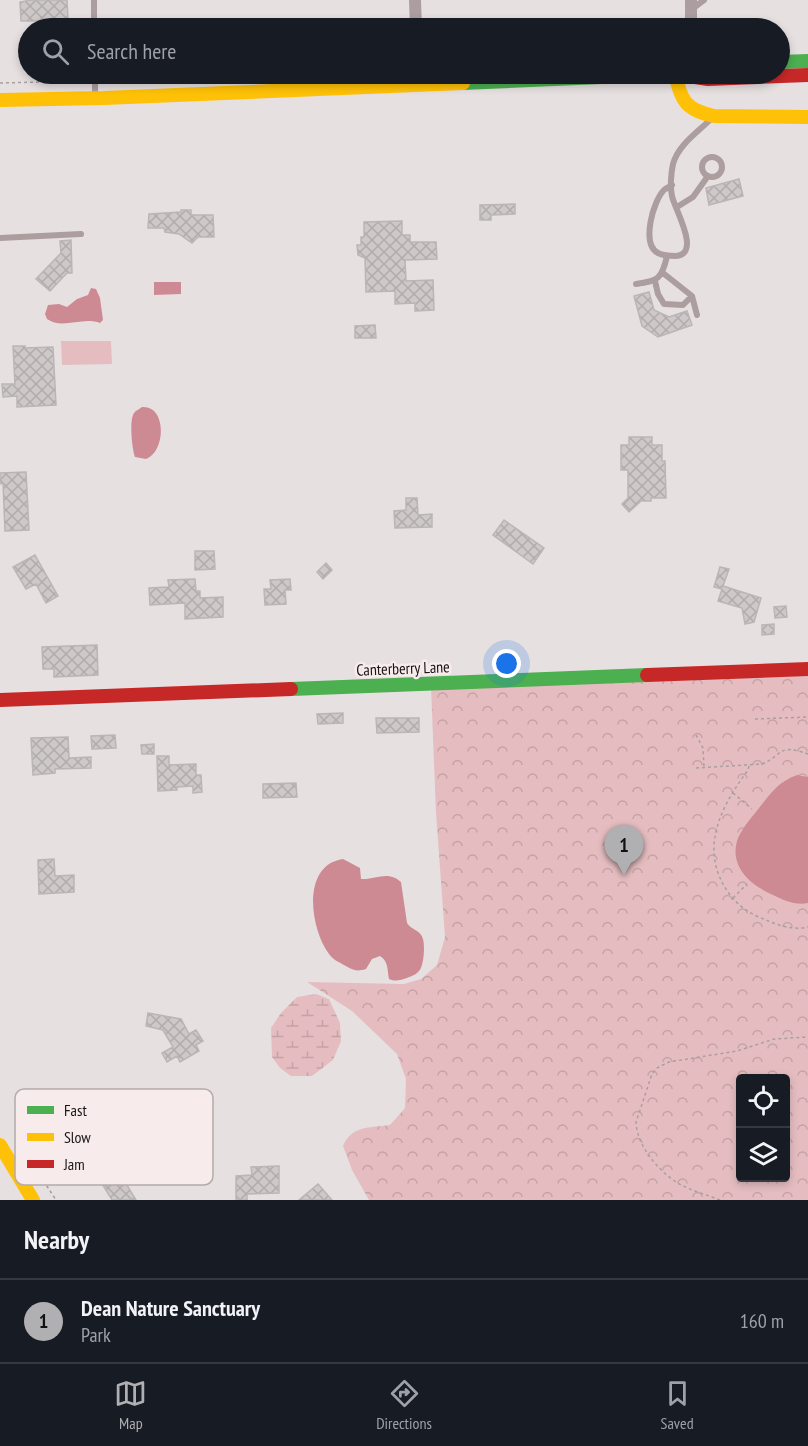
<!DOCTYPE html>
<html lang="en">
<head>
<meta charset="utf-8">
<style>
	body { margin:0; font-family:"PT Sans Narrow",sans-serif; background:#242831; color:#f1f3f6 }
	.controls { position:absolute; right:18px; bottom:18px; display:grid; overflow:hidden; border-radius:6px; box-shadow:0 3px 9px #0003 }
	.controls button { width:54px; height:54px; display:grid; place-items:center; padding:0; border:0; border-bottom:2px solid #363941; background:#171b24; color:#f1f3f6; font:30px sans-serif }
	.you { position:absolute; left:507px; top:664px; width:21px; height:21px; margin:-15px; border:4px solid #fff; border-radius:50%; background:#1a73e8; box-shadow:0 0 0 9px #1a73e833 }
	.badge { display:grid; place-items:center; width:39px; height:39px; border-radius:50%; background:#b0afb1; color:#111; font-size:20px; font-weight:700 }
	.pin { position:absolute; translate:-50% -50px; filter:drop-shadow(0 2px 3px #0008) }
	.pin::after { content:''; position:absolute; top:32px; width:21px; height:18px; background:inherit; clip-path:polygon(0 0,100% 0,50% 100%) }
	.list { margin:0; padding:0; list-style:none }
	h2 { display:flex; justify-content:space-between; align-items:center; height:78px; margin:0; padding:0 24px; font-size:26px }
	h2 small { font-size:20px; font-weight:400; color:#9ea1a6 }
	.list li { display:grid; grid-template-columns:39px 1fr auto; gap:18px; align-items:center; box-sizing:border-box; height:84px; padding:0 24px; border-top:2px solid #363941 }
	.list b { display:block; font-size:22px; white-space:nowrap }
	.list p { margin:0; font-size:20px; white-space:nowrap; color:#9ea1a6 }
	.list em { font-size:20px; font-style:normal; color:#9ea1a6 }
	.icon { flex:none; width:33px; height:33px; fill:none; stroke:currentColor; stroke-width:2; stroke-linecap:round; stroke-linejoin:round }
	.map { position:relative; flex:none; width:808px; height:1200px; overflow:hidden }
	.search { position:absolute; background:#171b24; box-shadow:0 3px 9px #0003; left:18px; right:18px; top:18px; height:66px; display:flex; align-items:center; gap:15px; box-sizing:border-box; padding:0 21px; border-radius:33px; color:#9ea1a6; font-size:22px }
	.sheet { height:162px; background:#171b24 }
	nav { display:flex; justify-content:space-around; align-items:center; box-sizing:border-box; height:84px; border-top:2px solid #363941; background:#171b24; font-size:16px; color:#9ea1a6 }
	nav a { display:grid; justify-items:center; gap:3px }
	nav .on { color:#b0afb1 }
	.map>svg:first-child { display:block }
</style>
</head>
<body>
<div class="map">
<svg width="808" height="1200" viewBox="0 0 808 1200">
	<defs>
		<pattern id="wetland-marsh" width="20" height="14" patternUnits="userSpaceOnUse" patternTransform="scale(1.5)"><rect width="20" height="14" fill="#e5bdc1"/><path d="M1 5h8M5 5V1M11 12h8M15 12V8" fill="none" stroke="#c4a2a5"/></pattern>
		<pattern id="park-crowns" width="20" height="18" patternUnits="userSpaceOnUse" patternTransform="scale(1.5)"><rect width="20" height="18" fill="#e5bdc1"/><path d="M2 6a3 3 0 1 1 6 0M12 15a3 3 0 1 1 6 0" fill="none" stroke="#c4a2a5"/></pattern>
		<pattern id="building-cross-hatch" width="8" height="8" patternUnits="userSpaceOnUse" patternTransform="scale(1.5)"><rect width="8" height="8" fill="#cec8c9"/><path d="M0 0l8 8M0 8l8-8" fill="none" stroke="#b0abac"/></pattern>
	</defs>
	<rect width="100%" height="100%" fill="#e7e0e1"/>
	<!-- grass -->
	<path fill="#e5bdc1" d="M61 341H111L112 364 62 365Z"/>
	<!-- wetland -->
	<path fill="url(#wetland-marsh)" d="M316 994 329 999 340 1023 341 1041 333 1060 312 1076H291L280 1068 272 1057 271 1028 281 1013 297 997Z"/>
	<!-- park -->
	<path fill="url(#park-crowns)" fill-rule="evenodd" d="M808 672V1200H369L352 1170 343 1146C352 1125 369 1128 390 1125L405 1108 406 1079 397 1054 352 1011 307 982 404 984 421 979 437 965 445 937 436 813 431 687ZM740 1078H786V1178H740Z"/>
	<!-- water -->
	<path fill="#ce8a93" d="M154 282H181V294L154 295Z
		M91 288 96 289 100 298 103 320 100 323C83 316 62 330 47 319L45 314 48 305 59 304 67 307 77 299 88 295Z
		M142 407C167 405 166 452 146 459L135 457C132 450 129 420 134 413 136 410 140 409 142 407Z
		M797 775 808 777V903C796 906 783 900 773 895 750 885 728 866 738 838 743 827 752 817 759 808 771 793 778 782 797 775Z
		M343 859 360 868 361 879C376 880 387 870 401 882L407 923C411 930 421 930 423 939 425 946 424 966 419 971 416 975 411 976 407 978 400 980 396 982 389 979 387 970 389 962 380 956L372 959 366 969C356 972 353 970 344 965 339 962 333 960 329 954 310 929 301 865 343 859Z"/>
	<!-- building -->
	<path fill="url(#building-cross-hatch)" stroke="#bab5b6" stroke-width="1.5" d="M31 0H67L68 19 48 20V28H38V21H21L20 2Z
		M739 179 743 196 709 205 706 188Z
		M515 204V214L491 215V220H480V205Z
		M181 210H191V215H213L214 237H198L192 243 179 234 165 232 164 228H148L149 214 181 212Z
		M402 221V235H410V242H436L437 259 405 260 406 281 433 280 434 310 415 311V303L395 304V291L366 292 365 258 358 255 357 245H361V237H364V222Z
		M71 240 72 273H67L50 291 36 279 61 253 60 241Z
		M649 292 654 310 669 317 687 311 692 325 658 337 642 326 634 296Z
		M375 325 376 338H355V326Z
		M13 346H25V348L53 347 56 405 17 407V396L3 397 2 384H15Z
		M629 437H652V445H662V461H665L666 498H651V501H641L629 512 622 504 628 498V470H621V445H629Z
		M26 472 29 530 5 531 3 483 0 484V473Z
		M406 498H417L418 515 432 514V527L395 528 394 511 406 510Z
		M504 520 544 548 533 564 493 535Z
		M195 551H214L215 569 195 570Z
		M35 555 58 596 46 603 36 584 26 589 13 567Z
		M326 563 332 570 323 579 317 572Z
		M720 567 729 569 723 586 761 598 754 622 745 624 742 608 718 601 722 589 714 587Z
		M195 579 196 591H200V598L223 597V617L185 619V603L150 605 149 588 169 587 168 580Z
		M290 579 291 590H285L286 604 265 605 264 589H271L270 580Z
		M786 606 787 617 775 618 774 607Z
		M774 624V634L762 635V625Z
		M97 645 98 675 54 677V669H43L42 647Z
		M343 713V723L318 724 317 714Z
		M376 718H419V732L377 733Z
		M115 735 116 748 92 749 91 736Z
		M68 737 69 758 91 757V768L55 769V773L33 775 31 738Z
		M154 744V754H142L141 745Z
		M157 756H169V765L196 764V775H201L202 792 193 793V786L177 787V790L158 791Z
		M296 783 297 797 263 798V784Z
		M54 859 55 876 74 875V892L39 894 38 860Z
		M148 1013 181 1019 189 1034 196 1030 203 1041 196 1045 199 1051 180 1062 177 1056 167 1062 162 1053 173 1047 163 1030 146 1026Z
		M128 1165 135 1176 125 1182 136 1200H112L101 1182Z
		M279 1166V1193L247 1194V1200H236V1176L252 1175 251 1167Z
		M318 1184 332 1200H299Z"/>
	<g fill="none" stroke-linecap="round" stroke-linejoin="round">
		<!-- path -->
		<path stroke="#a89f9f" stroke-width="1.5" stroke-dasharray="3 3" stroke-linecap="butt" d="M289 76 322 74
			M103 81 254 77
			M0 83 86 81
			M755 719 808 717
			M696 735 703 748 704 767
			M749 766 748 770C723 804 701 843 723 884 731 899 744 911 759 917 775 924 791 931 808 927
			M696 768 762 764C784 755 777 743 808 754
			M733 793 752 809
			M733 898 747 884
			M22 1155 26 1154 56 1200
			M720 1200C707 1195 693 1191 681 1185 660 1173 637 1147 636 1122L652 1074 657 1068 669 1062 737 1051 774 1039 808 1037"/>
		<!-- lane -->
		<path stroke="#ac9d9f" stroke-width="6" d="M94 0V28
			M692 9 704 0
			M95 74V98
			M702 167a10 10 0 1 1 20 0a10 10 0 1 1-20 0Z
			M672 185C669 187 666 188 664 190 653 201 641 244 658 253 664 256 669 256 676 256 702 254 674 208 672 196 670 187 671 173 673 164 678 145 698 132 711 119
			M677 207 693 197 708 176
			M0 238 81 234
			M663 273 692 296 697 315
			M655 281 658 294 664 304 683 305 692 296
			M636 284C658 281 662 279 667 256"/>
		<!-- street -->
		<path stroke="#ac9d9f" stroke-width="12" d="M415 0 416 28
			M691 28V0"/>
		<!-- fast -->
		<path stroke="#4caf50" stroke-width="14" d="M780 62 808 61
			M463 83 672 74
			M291 689 647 675"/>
		<!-- slow -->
		<path stroke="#ffc107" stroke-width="14" d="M675 74C681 101 686 110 714 116L808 117
			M0 100 104 98 463 83
			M0 1145 33 1200"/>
		<!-- jam -->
		<path stroke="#c62828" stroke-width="14" d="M676 74 708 79 808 75
			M647 675 808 669
			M0 700 291 689"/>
	</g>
	<g text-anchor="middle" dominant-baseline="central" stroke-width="5" stroke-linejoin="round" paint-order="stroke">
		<!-- street labels -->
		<g font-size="16" fill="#191515" stroke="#f7ebeb">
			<text transform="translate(403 668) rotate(-2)">Canterberry Lane</text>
		</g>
	</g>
	<!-- legend -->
	<rect x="15" y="1089" width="198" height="96" rx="9" fill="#f7ebeb" stroke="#b4abab" stroke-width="1.5"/>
	<rect x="27" y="1106" width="27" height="8" fill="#4caf50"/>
	<rect x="27" y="1133" width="27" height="8" fill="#ffc107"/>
	<rect x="27" y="1160" width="27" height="8" fill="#c62828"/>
	<g font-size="16" fill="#191515">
		<text x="64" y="1116">Fast</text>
		<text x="64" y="1143">Slow</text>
		<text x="64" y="1170">Jam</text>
	</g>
</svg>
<div class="controls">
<button><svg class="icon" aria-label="locate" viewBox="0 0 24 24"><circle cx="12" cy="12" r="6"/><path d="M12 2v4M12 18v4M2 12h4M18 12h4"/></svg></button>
<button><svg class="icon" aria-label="layers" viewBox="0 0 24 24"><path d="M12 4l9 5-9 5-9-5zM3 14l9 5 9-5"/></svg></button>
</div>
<div class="you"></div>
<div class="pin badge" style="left:624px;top:875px">1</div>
<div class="search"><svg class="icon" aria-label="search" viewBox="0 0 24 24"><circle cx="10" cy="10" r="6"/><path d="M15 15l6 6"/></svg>Search here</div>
</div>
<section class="sheet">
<h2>Nearby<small></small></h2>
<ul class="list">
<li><span class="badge">1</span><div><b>Dean Nature Sanctuary</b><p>Park</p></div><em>160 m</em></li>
</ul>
</section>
<nav>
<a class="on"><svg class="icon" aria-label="map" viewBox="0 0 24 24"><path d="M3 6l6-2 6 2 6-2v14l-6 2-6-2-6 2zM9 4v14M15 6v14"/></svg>Map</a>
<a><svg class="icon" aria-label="directions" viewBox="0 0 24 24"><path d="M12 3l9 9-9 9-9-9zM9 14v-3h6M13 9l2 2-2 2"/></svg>Directions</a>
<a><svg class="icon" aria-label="saved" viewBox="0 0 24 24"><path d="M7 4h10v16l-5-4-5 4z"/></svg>Saved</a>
</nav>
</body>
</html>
